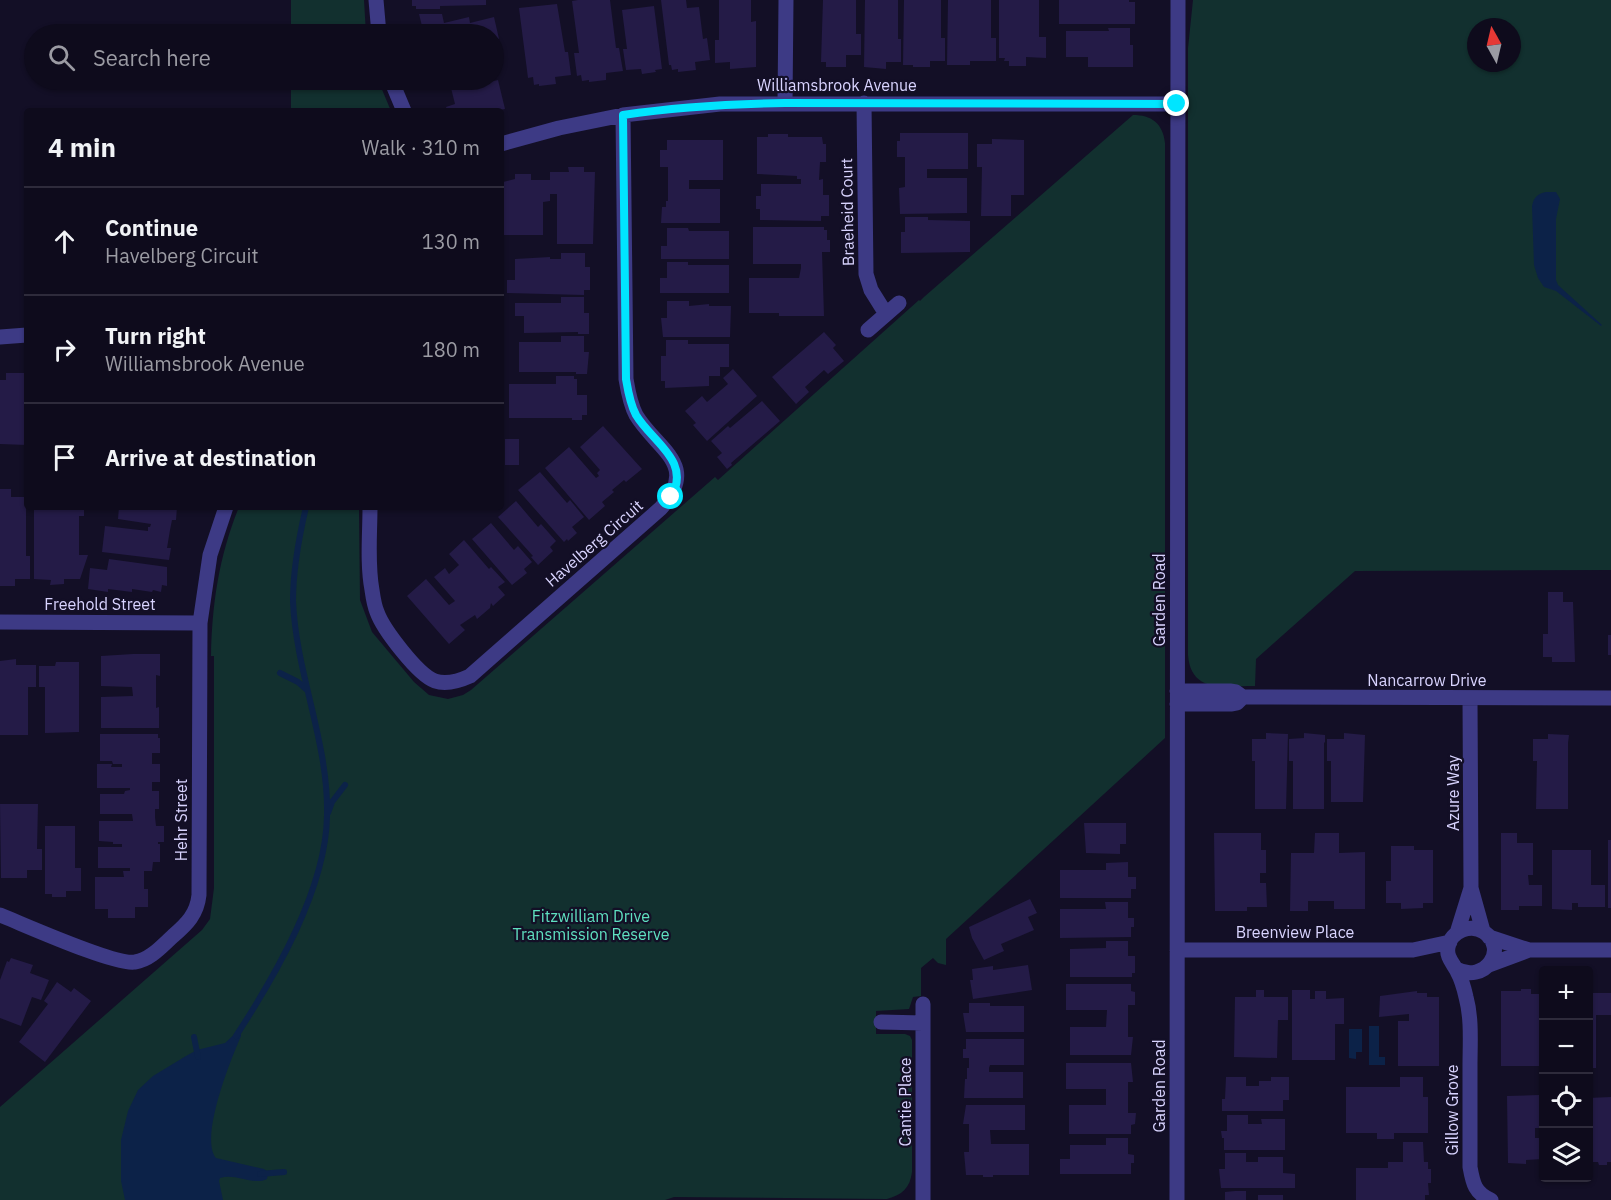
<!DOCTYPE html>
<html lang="en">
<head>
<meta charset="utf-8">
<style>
	body { margin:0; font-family:"IBM Plex Sans",sans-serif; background:#171425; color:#f1f3f6 }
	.controls { position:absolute; right:18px; bottom:18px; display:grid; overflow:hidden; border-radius:6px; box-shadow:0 2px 4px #0004 }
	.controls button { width:54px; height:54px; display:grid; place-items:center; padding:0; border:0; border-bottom:2px solid #2e2b3b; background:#0e0b1c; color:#f1f3f6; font:30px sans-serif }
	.compass { position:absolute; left:1467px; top:18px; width:54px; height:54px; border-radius:50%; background:#0e0b1c; box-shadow:0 2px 4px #0004; rotate:352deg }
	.stop { position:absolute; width:18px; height:18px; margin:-14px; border:4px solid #00e5ff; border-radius:50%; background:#fff }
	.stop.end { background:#00e5ff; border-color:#fff; box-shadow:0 2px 6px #0008 }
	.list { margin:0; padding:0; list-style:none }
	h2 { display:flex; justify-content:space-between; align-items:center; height:78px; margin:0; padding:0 24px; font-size:26px }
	h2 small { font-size:20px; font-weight:400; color:#9b9ba3 }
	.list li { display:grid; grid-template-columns:39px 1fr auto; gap:18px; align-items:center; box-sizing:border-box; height:108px; padding:0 24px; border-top:2px solid #2e2b3b }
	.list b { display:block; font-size:22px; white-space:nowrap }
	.list p { margin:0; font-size:20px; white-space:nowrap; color:#9b9ba3 }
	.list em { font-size:20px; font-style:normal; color:#9b9ba3 }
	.icon { flex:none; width:33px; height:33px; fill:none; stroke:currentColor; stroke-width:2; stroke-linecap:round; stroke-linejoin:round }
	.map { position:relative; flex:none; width:1611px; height:1200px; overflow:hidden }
	.search { position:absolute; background:#0e0b1c; box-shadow:0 2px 4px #0004; left:24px; top:24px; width:480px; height:66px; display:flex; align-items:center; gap:15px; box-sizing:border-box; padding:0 21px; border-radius:33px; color:#9b9ba3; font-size:22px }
	.panel { position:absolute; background:#0e0b1c; box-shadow:0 2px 4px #0004; left:24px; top:108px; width:480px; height:402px; border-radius:6px }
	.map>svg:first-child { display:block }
</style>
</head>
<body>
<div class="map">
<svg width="1611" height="1200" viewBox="0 0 1611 1200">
	<rect width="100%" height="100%" fill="#130f26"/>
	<!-- green -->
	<path fill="#12302f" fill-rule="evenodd" d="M291 0H364L366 34H291Z
		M1193 0H1611V570L1355 571 1256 659 1255 686C1225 686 1191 694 1188 655V48ZM1476 27H1512V63H1476Z
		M291 80H378L391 111H291Z
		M1133 115C1151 115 1163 123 1165 143V738L946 939V965L938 963 933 958 921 968V996L913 997 909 1009 876 1011V1034H905L910 1036 912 1040V1172C910 1188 902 1195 887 1199L674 1197 665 1200H0V1107L202 930 210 919 214 888V656H211C212 604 219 556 239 507H359L360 600 372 632 414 682 429 695 448 699 463 695 471 690 715 477 718 480 919 300 920 301 924 297Z"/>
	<!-- water -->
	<path fill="#0c2248" d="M1546 192H1556L1560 199 1556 219V280L1558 285 1602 325 1601 326 1556 291 1544 287 1538 278 1534 265 1532 206C1534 197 1537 194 1546 192Z
		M1369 1026H1379V1057H1385V1065H1369Z
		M240 1029 241 1036C231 1059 199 1138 216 1158L264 1169 268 1172 267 1179C253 1186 236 1173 220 1178L219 1181 223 1200H125L121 1181V1140L128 1111 138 1090 153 1076 186 1056 197 1050 225 1043Z
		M1349 1029H1362V1052H1356V1059L1349 1058Z"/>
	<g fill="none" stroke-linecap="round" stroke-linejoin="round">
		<!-- stream -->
		<path stroke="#0c2248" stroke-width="6" d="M280 673 298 682 307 690
			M328 813 332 802 345 785
			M236 1036C275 976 326 889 327 816 329 743 296 674 293 601 293 570 299 537 306 507
			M194 1037 198 1057
			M260 1174 284 1172"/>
	</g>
	<!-- building -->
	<path fill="#241b47" d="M412 0H486V5L440 6V9H416V6H412Z
		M578 0H610L616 48H619L623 71 606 73V80L589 82V80L582 81 581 75 577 76 574 53H579L572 1Z
		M661 0H686L687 8 699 7 703 39 707 38 710 60 695 62 696 70 678 72V69L672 70 671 65H669Z
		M719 0H751V22L756 21V67L730 69V62L715 63V40H719Z
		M823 0H856V34H861V55H846V67H826V62H821Z
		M865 0H898V39H901V62H886V69L864 67Z
		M904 0H941V38H945V61H930V67H913V65H903Z
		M948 0H991V38H996V61H970V65H947Z
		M999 0H1039V37H1046V58L1026 57V66H1009V61H1004L1005 58H999Z
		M1059 0H1129V2H1135V24H1059Z
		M557 4 565 52H568L571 75 555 77 556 84 539 86V84L534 85 533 77 528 78 519 8Z
		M654 6 662 69 655 70 656 72 642 74 641 69 626 70 623 49H627L622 10Z
		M419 14H442L444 23 469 17 470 23 494 17 499 39 494 41V34H424Z
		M1108 28H1130V45H1133V67H1088V57H1066V31H1109Z
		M436 80H468L438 88Z
		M498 80 505 109 495 111H447L446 107 455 104 451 88 472 83V86Z
		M900 133H968V169H927V178H967V213L900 214 899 188 905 187V157H897V141H900Z
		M768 134H788V137H822L823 144H826V162H820L819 180 823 179V195H829V216H821V221L760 220V209H756V196H761V184H801V179H797V176L757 174V137H768Z
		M992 139 1024 140V195H1011V216H981L982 167H977V144H992Z
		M667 140H723V180H689V189H720V223H661L662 207H666V201H668V167H660V150H667Z
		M568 167H584V172H595L593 244H557V194H550V201L543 202V235H503V182L515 179V174H531V180H550V172H569Z
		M905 217H928V220L970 221V252L901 253V232H905Z
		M753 227H824V230H827V240H830V252H822L824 316H779V313H749V278H799L801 268V264H753Z
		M667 228H688L689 231H729V259H661V246H667Z
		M561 253H585V267H590V290H584V295L507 293V280H515V259L550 257V259H561Z
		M667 262H688V265H729V293H660V278H667Z
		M561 297H584V313H589V334H578V332L524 333V316H515V303H561Z
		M667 301H689V306L709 304V306H731L730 337H663L661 318H667Z
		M824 332 836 345 833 348 844 361 828 374 824 370 805 387 809 392 796 404 772 377Z
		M561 336H584V352H589L587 374H576V372H519V342H561Z
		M666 340H688V344H729V367H720V376H709V386L665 388V381H661V356H666Z
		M733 369 757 396 707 441 693 425 696 423 685 411 702 396 707 402 728 384 723 378Z
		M6 373H25V376H27V445L0 444V380H6Z
		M556 376H574V379H577V395H587V415H582V420H572V418H509V384H556Z
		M762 401 780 421 731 463 732 465 727 469 717 457 722 453 711 441 728 426 730 428Z
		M603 426 642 469 626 482 624 480 612 490 614 492 602 502 605 506 589 520 545 468 569 447 596 478 599 476 597 473 600 470 580 447Z
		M505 439H519V465H505Z
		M540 472 567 503 570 500 584 517 572 527 577 533 568 541 567 539 564 542 518 490Z
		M0 489H11V497H26V556H30V579H15V586H0Z
		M516 501 538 527 541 524 556 541 550 547 553 551 538 565 531 557 533 556 498 517Z
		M34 507H84V516H79V555H88L80 579H64V584L50 585 51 580 34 579Z
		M119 507H177L176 520H172L170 530 167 548H171L169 560 102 552 105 526 148 531V527H150L151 524 118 519Z
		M491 523 514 550 518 546 532 562 524 569 527 573 512 585 472 539Z
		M464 540 489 569 491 567 505 582 498 587 505 595 493 606 491 603 490 608 477 619 475 615 460 625 465 630 449 644 407 596 426 579 449 605 455 601 434 577 445 568 449 574 459 565 449 554Z
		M109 559 167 567V586L162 585 161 592 153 590 152 592 132 589V592L108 589V592L88 589 90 568 107 570Z
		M1548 592H1563V602H1573L1575 662H1552V657H1543V634H1548Z
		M1608 635H1611V655H1608Z
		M133 654H160V676L156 675V708L159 707V728H101V697L133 696 132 687 101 686V656Z
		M16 659V665H36V687H28V735H0V661Z
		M56 662H79V732L45 733V687H39V666H55Z
		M1266 733 1288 734 1286 809H1255V761H1252V739H1266Z
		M1304 733 1325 735V742L1324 743V809H1293V761H1289V739L1304 738Z
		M1344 733 1365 735 1363 802H1331V761H1327V739H1344Z
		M100 734H158V738H160V753H152V764H160V782H152V791H159V809H155V817L156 826H164V842H158V844H160V862H153L152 871H144V889H148V907H135V918H108V909H95V877H124L123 871H130V868H98V847H122V844H113V842L99 841V821H133L132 814H100V794H124L125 791 130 790V788H97V764H112L111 767H122V764H113L112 761H100Z
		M1548 734 1569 735 1568 743V809H1536L1537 761H1533V739H1548Z
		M0 804H38L37 849H42V870H27V878H1Z
		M1084 823H1126V844H1120V854L1086 853Z
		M45 826H75V868H81V891H66V897H52V894H45Z
		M1214 833H1261V850H1266V873H1260V883H1266L1267 907H1247V911H1215Z
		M1315 833H1339V853L1365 852V909H1334V901H1308V911H1290L1291 853H1314Z
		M1501 833H1517V843H1533V875H1528L1529 885H1542V906H1519V910H1501Z
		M1608 840H1611V908H1608Z
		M1391 846H1414V850H1433V903H1423V908L1401 909V903H1386V881H1391Z
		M1552 850H1591V885H1605V907H1578V903H1572V910L1552 909Z
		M1128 862V877H1136V889H1131V898H1060V870H1106V863Z
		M1030 899 1037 913 1028 917 1034 930 1001 944 1004 951 984 960 972 938 969 927Z
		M1105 902H1128V918H1134V927H1131V937L1060 938V909H1106Z
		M1106 941H1128V956H1135V973H1132V977H1070V949L1106 948Z
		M11 958 33 965 30 973 49 980 41 1000 32 997 21 1026 0 1018V980L7 961 9 962Z
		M1028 965 1032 990 973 999 970 980H973L972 969 993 966V970Z
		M57 982 71 992 74 988 91 1001 45 1062 19 1042 48 1004 44 1001Z
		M1066 984H1131V991L1135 992V1005H1128V1037H1133L1131 1055H1070V1027H1106L1107 1010H1066Z
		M1521 989H1531V994H1544L1543 1066H1501V991H1521Z
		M1256 990H1264V997H1288V1020H1278L1277 1058 1234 1057 1235 997H1256Z
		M1292 990H1310V999H1315V991H1326V999L1344 998V1024H1335V1060H1292Z
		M1417 991V993H1427V997H1439V1066H1398V1021H1409V1014L1379 1017 1380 996Z
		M1588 993H1611V1015H1596V1068H1588Z
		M969 1003H990V1006H1024V1032H966L963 1013H969Z
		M966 1039H1024V1065H990L989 1068V1072H1023V1098H964L965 1079H967V1068H969V1058H963V1049H966Z
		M1066 1063H1131L1133 1082H1128V1113H1136L1135 1124 1131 1125V1134H1069V1105H1106V1089H1066Z
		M1226 1077H1246V1086H1259V1081H1271V1077H1289V1100H1283V1111H1222V1099H1225Z
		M1400 1077H1423V1097H1428V1133H1394V1139H1377V1133H1346V1087H1400Z
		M1539 1095V1128H1535V1138H1543V1159L1526 1160V1164L1508 1163 1507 1096Z
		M1611 1097V1162H1607V1165H1599L1598 1162H1588V1098Z
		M966 1105H1025V1130H990L991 1144H1029V1175H993V1177H983V1175H966L964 1152H969V1124H963Z
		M1227 1115H1248V1124H1262L1261 1119H1285V1150H1224V1138H1222L1221 1131H1227Z
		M1106 1138H1128V1154L1134 1155V1163H1131V1174H1060V1159H1070V1145H1106Z
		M1403 1142H1423L1424 1162H1428V1169H1431V1183H1428L1429 1195H1425V1200H1356V1168H1388V1162H1403Z
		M1225 1153H1246V1162H1258V1157H1283V1173L1295 1174V1188H1221L1219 1169H1225Z
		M1235 1191H1246V1200H1225V1192Z
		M1258 1195H1283V1200H1258Z"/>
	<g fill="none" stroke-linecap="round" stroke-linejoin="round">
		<!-- minor -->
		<path stroke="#3d3a85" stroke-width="15" d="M376 0 379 34
			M391 80 404 111
			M785 103 786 0
			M864 103 866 274 871 290 886 314
			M501 144 559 128 623 115 720 104H1177
			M868 330 899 303
			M0 337 27 335
			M370 507C370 534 367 563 372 590 373 597 374 605 377 612 383 629 418 675 435 681 447 685 459 681 470 676L661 508C700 464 657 450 636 415 630 404 628 391 626 379L623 115
			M0 622 200 623
			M1177 691H1230L1236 692 1243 697 1611 698
			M1470 698 1471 888 1483 931
			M1177 704H1232L1237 703 1243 697
			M0 915C23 924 116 966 135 962 150 960 162 946 173 936 187 924 197 914 199 895L200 623 210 555 226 507
			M1457 933 1471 888
			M1489 937 1529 950H1611
			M1177 950H1413L1450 942
			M1489 965 1529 950
			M1456 969C1485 984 1509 949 1484 932 1471 923 1451 931 1448 947 1446 957 1453 963 1457 971 1462 980 1464 988 1466 997 1472 1019 1470 1043 1470 1066 1470 1099 1470 1133 1470 1167 1473 1184 1475 1193 1491 1200
			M881 1022 923 1023
			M923 1200V1004
			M1177 1200 1178 0"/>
	</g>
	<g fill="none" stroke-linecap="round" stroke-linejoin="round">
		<!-- route -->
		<path stroke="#00e5ff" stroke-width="8" d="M671 497C692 461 652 442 636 415 630 404 628 391 626 379L623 115C677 107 730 104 785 103L1177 104"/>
	</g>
	<g text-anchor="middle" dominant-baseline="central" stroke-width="4.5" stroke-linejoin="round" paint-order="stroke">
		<!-- street labels -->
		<g font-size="16" fill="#d9d4ff" stroke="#130f26">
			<text x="837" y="85">Williamsbrook Avenue</text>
			<text transform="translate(847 212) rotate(-91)">Braeheid Court</text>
			<text transform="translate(594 543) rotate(-41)">Havelberg Circuit</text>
			<text transform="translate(1159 600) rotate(-90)">Garden Road</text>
			<text x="100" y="604">Freehold Street</text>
			<text x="1427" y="680">Nancarrow Drive</text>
			<text transform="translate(1453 793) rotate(-90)">Azure Way</text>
			<text transform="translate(181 820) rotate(-90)">Hehr Street</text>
			<text x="1295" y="932">Breenview Place</text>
			<text transform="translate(1159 1086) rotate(-90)">Garden Road</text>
			<text transform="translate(905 1102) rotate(-90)">Cantie Place</text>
			<text transform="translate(1452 1110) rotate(-90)">Gillow Grove</text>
		</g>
		<!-- park labels -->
		<g font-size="16" fill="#5fe0c0" stroke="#130f26">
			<text x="591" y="916">Fitzwilliam Drive<tspan x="591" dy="18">Transmission Reserve</tspan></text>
		</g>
	</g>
</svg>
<div class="controls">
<button>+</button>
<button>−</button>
<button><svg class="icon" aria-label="locate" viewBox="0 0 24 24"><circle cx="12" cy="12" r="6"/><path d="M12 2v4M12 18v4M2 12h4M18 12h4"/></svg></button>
<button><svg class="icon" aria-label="layers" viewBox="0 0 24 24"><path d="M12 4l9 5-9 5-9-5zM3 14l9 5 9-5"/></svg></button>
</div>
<svg class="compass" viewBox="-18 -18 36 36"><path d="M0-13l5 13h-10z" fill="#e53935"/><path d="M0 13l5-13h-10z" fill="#9b9ba3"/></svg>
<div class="stop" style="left:671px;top:497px"></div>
<div class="stop end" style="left:1177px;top:104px"></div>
<div class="search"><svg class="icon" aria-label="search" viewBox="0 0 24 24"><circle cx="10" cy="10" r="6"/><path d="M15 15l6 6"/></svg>Search here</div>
<section class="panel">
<h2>4 min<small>Walk · 310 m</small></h2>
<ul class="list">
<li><svg class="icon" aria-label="ahead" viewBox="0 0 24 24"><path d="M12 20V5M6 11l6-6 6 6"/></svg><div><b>Continue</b><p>Havelberg Circuit</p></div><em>130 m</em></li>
<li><svg class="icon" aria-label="right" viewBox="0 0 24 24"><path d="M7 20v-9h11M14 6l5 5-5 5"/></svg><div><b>Turn right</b><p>Williamsbrook Avenue</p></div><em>180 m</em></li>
<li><svg class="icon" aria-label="arrive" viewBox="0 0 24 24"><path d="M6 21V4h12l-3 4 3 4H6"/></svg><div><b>Arrive at destination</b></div></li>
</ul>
</section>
</div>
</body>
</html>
